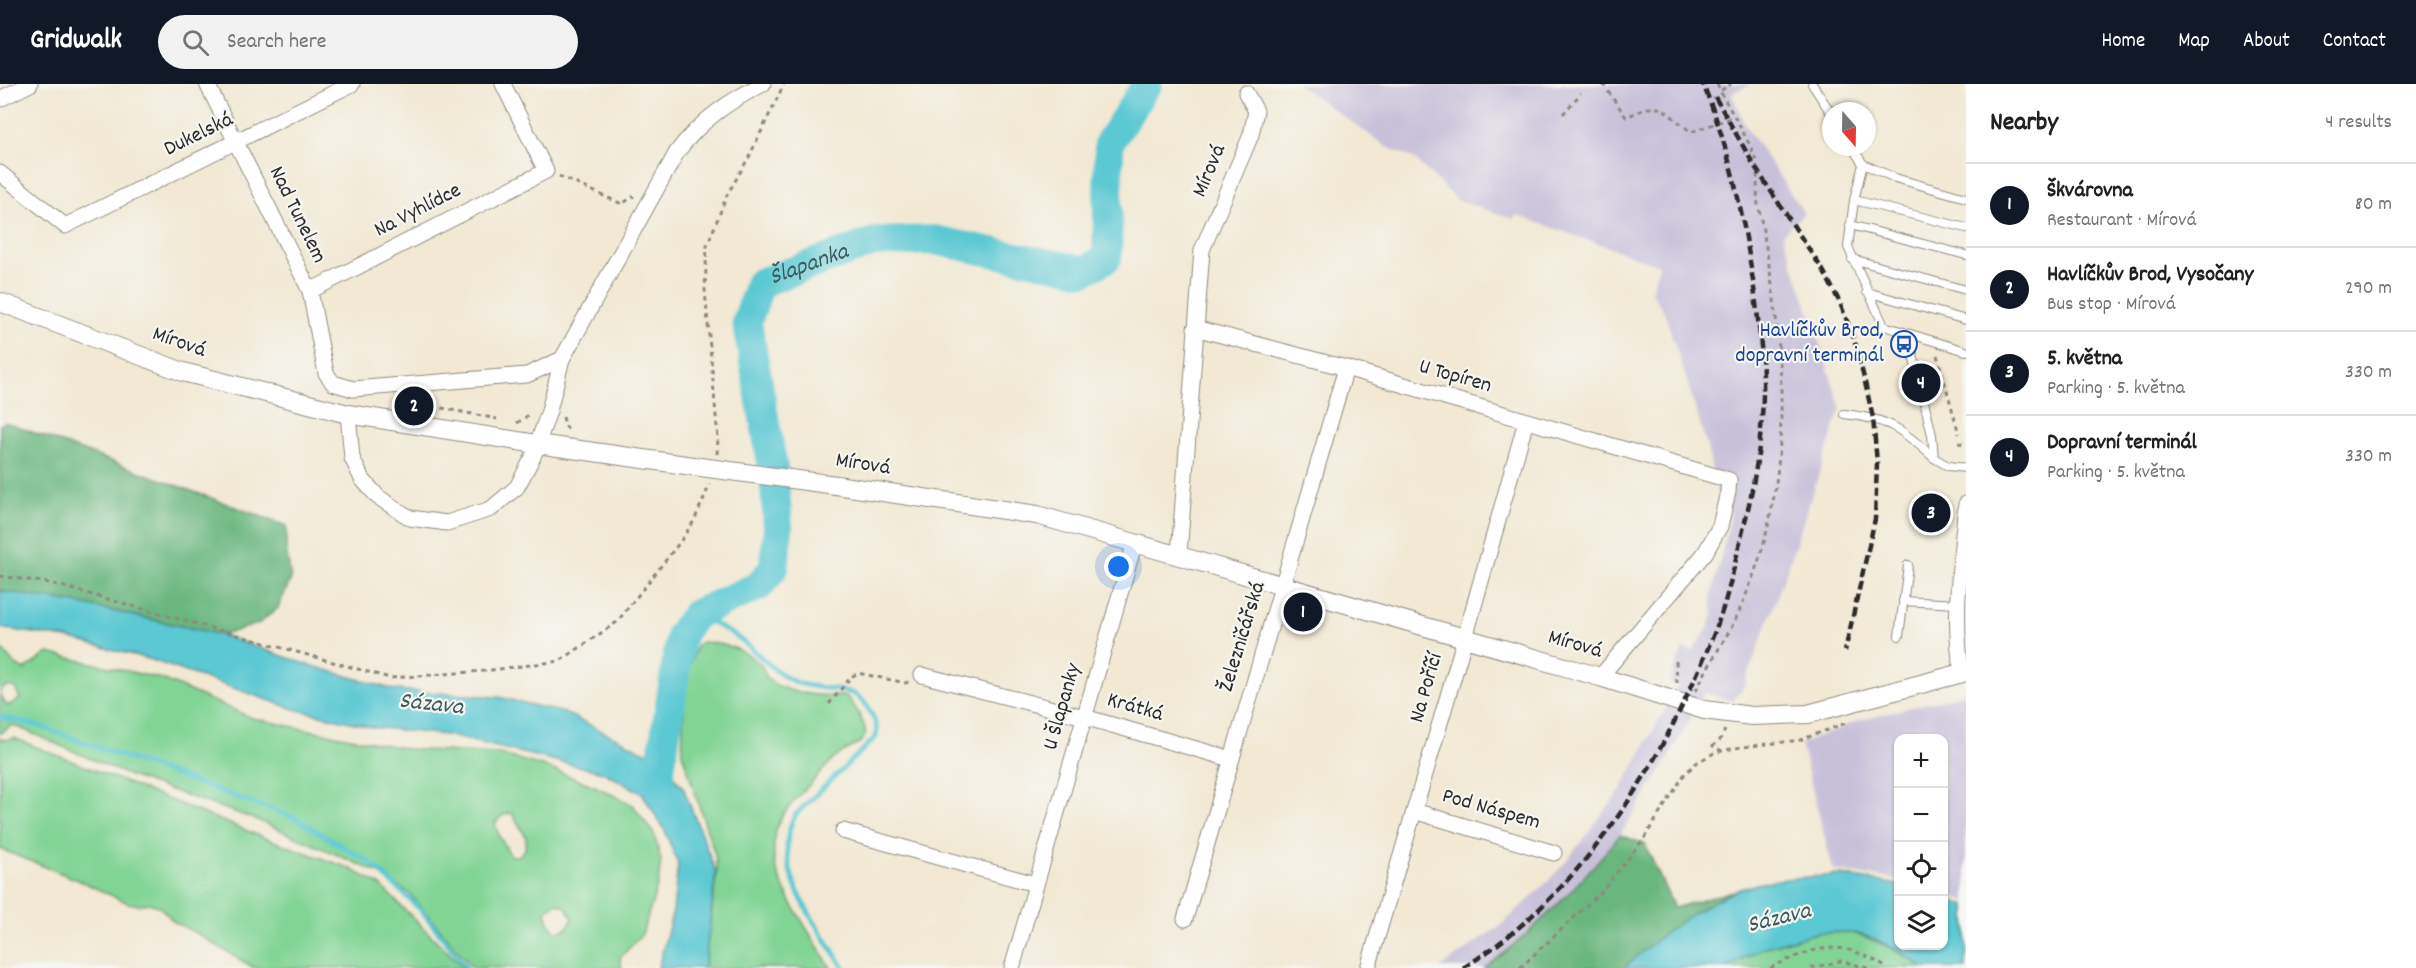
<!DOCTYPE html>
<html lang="en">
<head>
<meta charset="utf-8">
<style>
	body { margin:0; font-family:Dekko,sans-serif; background:#f2f2f2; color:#202124 }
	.controls { position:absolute; right:18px; bottom:18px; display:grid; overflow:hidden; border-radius:12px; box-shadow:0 2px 4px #0004 }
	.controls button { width:54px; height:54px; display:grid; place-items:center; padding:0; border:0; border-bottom:2px solid #e0e0e0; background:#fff; color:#202124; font:30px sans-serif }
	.compass { position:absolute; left:1822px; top:18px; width:54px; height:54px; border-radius:50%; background:#fff; box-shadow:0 2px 4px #0004; rotate:160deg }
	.you { position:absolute; left:1119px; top:483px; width:21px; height:21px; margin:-15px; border:4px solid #fff; border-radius:50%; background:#1a73e8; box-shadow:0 0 0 9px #1a73e833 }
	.badge { display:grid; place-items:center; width:39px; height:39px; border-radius:50%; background:#111827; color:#fff; font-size:20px; font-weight:700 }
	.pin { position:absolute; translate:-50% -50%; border:3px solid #fff; box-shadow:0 2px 6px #0006 }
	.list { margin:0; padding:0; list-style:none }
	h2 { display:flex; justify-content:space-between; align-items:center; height:78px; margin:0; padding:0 24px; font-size:26px }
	h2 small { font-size:20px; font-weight:400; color:#757577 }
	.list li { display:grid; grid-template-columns:39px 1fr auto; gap:18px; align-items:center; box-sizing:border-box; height:84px; padding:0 24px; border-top:2px solid #e0e0e0 }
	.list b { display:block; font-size:22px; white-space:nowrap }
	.list p { margin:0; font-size:20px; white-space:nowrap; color:#757577 }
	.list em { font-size:20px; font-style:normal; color:#757577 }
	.icon { flex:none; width:33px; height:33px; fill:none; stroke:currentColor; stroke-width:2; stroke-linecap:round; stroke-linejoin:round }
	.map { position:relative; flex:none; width:1966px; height:884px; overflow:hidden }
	header { display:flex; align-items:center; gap:36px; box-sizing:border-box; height:84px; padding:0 30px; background:#111827; color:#fff }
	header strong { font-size:28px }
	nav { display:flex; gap:33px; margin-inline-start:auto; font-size:21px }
	.search { width:420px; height:54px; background:#f2f2f2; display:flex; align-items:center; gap:15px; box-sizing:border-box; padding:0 21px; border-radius:33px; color:#757577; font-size:22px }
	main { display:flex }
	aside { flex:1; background:#fff }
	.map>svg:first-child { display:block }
</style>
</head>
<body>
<header>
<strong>Gridwalk</strong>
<div class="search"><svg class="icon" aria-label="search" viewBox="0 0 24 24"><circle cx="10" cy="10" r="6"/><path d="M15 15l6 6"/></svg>Search here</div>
<nav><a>Home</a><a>Map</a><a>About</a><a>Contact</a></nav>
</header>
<main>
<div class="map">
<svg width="1966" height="884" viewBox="0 0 1966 884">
	<rect width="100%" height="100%" fill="#f6f6f2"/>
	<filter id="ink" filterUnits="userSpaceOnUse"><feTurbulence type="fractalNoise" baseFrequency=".0167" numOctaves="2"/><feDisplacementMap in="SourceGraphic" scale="12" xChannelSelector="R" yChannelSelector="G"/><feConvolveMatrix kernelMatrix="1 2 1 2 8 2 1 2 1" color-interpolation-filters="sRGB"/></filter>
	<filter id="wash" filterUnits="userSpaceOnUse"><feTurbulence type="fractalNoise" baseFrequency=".008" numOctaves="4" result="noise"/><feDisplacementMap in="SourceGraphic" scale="24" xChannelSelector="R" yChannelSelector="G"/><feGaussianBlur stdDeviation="1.35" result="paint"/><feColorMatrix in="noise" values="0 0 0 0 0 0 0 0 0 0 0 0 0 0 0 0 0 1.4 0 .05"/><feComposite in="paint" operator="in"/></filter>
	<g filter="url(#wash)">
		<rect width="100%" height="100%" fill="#f2e8d3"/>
		<!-- industrial -->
		<path fill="#c7c0d9" d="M1297 0H1752L1731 9 1746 43 1804 129 1783 150 1841 324 1788 483 1744 602 1733 617 1705 609 1662 685 1620 751 1582 797 1550 830 1485 884H1440L1500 842 1533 812 1563 781 1620 707 1678 602 1669 599 1683 564 1693 567 1707 546 1713 531 1711 515 1731 429 1717 410 1707 363 1684 288 1664 228 1651 207 1659 181 1516 131 1514 135 1457 116 1413 74 1387 63Z
			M1966 609V817L1944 808V654H1898V796L1833 786 1801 660 1858 637Z"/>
		<!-- green -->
		<path fill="#82d495" stroke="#568060" stroke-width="1.5" fill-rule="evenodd" d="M702 558C724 559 745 565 761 581 765 586 764 593 770 597 791 611 822 612 846 612 853 619 868 643 865 651 863 660 847 665 840 670 829 678 820 690 811 699 786 726 772 734 774 774 775 799 817 860 831 884H704L717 786 715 771 682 669 685 597 696 563Z
			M0 563 14 580 24 586 48 569 162 595 252 634 299 644 408 665 499 670 546 683 597 703 633 721 654 750 661 776 658 800 642 850 620 874 622 884H473L409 809 379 789 257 736 130 692 20 644 12 641 0 650V611L7 622 20 615 15 604 9 602 1 605 0 609ZM512 729 526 753 525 765 518 772H511L499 752 495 739 503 731ZM557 819 566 823 573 835 566 845 556 848 549 839 546 827Z
			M0 654 4 656 14 654 265 754 349 784 380 801 464 884H254L196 849 174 838 160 823 149 819 138 821 128 819 76 795 0 765Z
			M1850 848C1878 856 1901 868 1924 884H1726L1762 864 1816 849Z"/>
		<!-- forest -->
		<path fill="#69b67e" stroke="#4a7054" stroke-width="1.5" d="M5 338 287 442 286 463 291 495 278 524 258 540 222 551 75 519 0 507V341Z
			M1620 751 1645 760 1674 824 1758 800C1745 805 1730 809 1718 815 1684 833 1653 858 1624 884H1485C1538 844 1578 802 1620 751Z"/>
		<!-- water -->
		<path fill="#5cc8d3" stroke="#447a7f" stroke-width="1.5" d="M0 507 75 519 222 551 306 580 395 606 499 613 565 629 654 672 683 703 716 788 704 884H658L673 827 678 780 665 747 642 709 603 688 446 651 372 643 294 625 149 575 67 554 0 544Z
			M1841 791 1898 801V862H1944V813L1966 822V884H1924L1902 869 1873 854 1850 848 1816 849 1762 864 1726 884H1624C1662 850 1706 814 1757 800 1784 793 1813 793 1841 791Z"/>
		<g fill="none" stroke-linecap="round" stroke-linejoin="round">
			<!-- stream -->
			<path stroke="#5cc8d3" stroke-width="5" d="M696 530C710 538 727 546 740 555 759 569 774 589 795 598 810 605 841 603 854 610 866 617 880 639 876 653L796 730C766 780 818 842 844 884
				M0 633 36 641 295 734 372 780 421 826 467 884"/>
			<!-- river -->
			<path stroke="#5cc8d3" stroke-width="30" id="s1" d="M659 691 681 550 696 530 759 502 774 483 778 444 774 390 747 238 760 199 874 158 934 156 1084 187 1107 174 1109 59 1147 0"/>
		</g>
	</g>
	<g filter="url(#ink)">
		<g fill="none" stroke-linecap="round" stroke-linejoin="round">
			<defs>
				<path id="service" d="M1812 0 1831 29
					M1852 63 1863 80 1854 116 1848 163 1884 242 1966 267
					M1863 80 1895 94 1966 114
					M1854 116 1966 144
					M1850 141 1966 171
					M1852 175 1966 206
					M1867 208 1966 236
					M1908 250 1932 351 1934 374 1948 382 1966 384
					M1844 330C1889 335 1901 344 1934 374
					M1903 517 1957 520
					M1899 552 1908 481"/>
				<path id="minor" d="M207 0 310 207 326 289 333 299 353 305 527 291 562 275
					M0 15 30 0
					M0 89 65 142 352 0
					M310 207 546 87 503 0
					M1195 244 1346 284 1729 396 1728 408 1720 442 1705 469 1600 593
					M348 330 352 374 362 395 378 413 410 434 447 439 491 425 517 403 533 373 549 327 562 275 677 68C700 37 729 17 763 0
					M1179 471 1202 166 1251 51 1256 27 1246 9
					M1962 589C1952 533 1961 476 1966 420
					M922 591 1084 633 1231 675
					M1414 727 1554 769
					M843 747 1035 800
					M1185 835 1346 284
					M1012 884 1135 458
					M1368 884 1465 554 1526 337"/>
				<path id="tertiary" d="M0 218 183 288 348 330 537 360 693 382
					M836 401 1037 431 1600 593 1704 626 1752 632 1808 630 1966 588"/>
			</defs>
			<!-- service casing -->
			<use href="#service" stroke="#8e8a7f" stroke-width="10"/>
			<!-- minor casing -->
			<use href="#minor" stroke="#8e8a7f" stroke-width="17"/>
			<!-- tertiary casing -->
			<use href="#tertiary" stroke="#8e8a7f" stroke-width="20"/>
			<!-- path -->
			<path stroke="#8e8a7f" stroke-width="3" stroke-dasharray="4.5 4.5" stroke-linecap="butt" d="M1603 0 1626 33 1647 24H1662L1691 48 1734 33
				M1717 0 1720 7 1731 0
				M1563 30 1581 9
				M559 92 622 120 634 112
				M1937 271 1959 350
				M397 319 412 318 497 335
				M563 333 565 341 570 348
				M517 339 532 329
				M1958 359 1966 360
				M717 370 718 354 705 206 707 162 727 111 749 73 784 0
				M0 492 50 499 390 594 484 587 560 577 617 538 680 458 694 437 710 400
				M1676 577 1677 599
				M1696 607C1706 585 1719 565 1731 544 1743 521 1752 496 1760 472 1795 357 1781 236 1758 120 1756 106 1759 83 1754 71 1745 49 1731 28 1720 7
				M829 620 851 593 858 589 906 599 910 597
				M1722 667 1713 662 1720 656 1725 646
				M1520 884 1601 808 1643 756 1684 691 1696 679 1714 669 1735 664 1800 656 1846 639
				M1770 884C1819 861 1840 854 1887 884
				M1811 884 1841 877 1868 884"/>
			<!-- service -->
			<use href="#service" stroke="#fff" stroke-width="8"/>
			<!-- minor -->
			<use href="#minor" stroke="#fff" stroke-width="15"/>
			<!-- tertiary -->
			<use href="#tertiary" stroke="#fff" stroke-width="18"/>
			<!-- rail -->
			<path stroke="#2b2b2b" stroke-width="4.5" stroke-dasharray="9 4.5" stroke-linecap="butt" d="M1715 13 1755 83 1824 188 1840 219 1854 255 1864 294 1873 334 1877 379 1875 435 1845 567
				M1463 884C1583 810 1662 680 1713 552 1725 523 1732 492 1739 462 1752 412 1762 361 1763 310 1764 277 1759 244 1755 211 1745 139 1731 68 1703 0"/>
			<defs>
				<path id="tertiary-bridge" d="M693 382 836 401"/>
			</defs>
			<!-- tertiary-bridge casing -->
			<use href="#tertiary-bridge" stroke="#8e8a7f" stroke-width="20" stroke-linecap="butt"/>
			<!-- tertiary-bridge -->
			<use href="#tertiary-bridge" stroke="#fff" stroke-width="18"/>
		</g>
	</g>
	<!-- icons -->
	<defs>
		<symbol id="bus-ring" viewBox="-11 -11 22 22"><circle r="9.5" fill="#f6f6f2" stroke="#1a4fb4" stroke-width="1.5"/><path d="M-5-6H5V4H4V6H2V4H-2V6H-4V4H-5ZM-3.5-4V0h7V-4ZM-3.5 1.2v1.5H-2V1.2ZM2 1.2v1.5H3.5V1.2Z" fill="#1a4fb4"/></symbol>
	</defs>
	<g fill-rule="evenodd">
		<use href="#bus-ring" x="1889" y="245" width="30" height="30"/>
	</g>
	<g text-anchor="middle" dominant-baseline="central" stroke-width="4.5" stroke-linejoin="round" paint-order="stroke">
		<!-- street labels -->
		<g font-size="22" fill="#2b2b2b" stroke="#f6f6f2">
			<text transform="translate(199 51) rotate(-26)">Dukelská</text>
			<text transform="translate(1210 87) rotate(-67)">Mírová</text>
			<text transform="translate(418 127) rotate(-27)">Na Vyhlídce</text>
			<text transform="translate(297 131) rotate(64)">Nad Tunelem</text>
			<text transform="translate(179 259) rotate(19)">Mírová</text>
			<text transform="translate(1455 293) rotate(16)">U Topíren</text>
			<text transform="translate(863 381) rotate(9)">Mírová</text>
			<text transform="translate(1243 553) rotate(-73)">Železničářská</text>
			<text transform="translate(1575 561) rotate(16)">Mírová</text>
			<text transform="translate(1427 604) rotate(-74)">Na Poříčí</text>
			<text transform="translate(1063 623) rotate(-74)">U Šlapanky</text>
			<text transform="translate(1135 624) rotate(16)">Krátká</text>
			<text transform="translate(1491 726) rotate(16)">Pod Náspem</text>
		</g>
		<!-- transit labels -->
		<g font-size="22" fill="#164399" stroke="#f6f6f2" text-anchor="end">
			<text x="1884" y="247">Havlíčkův Brod,<tspan x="1884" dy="25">dopravní terminál</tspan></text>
		</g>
		<!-- water labels -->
		<g font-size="24" font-style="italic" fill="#3a5a5d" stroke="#f6f6f2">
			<text stroke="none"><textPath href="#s1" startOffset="602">Šlapanka</textPath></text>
			<text transform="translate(431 621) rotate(6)">Sázava</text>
			<text transform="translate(1779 835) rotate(-14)">Sázava</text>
		</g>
	</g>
</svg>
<div class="controls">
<button>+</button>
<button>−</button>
<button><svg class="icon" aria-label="locate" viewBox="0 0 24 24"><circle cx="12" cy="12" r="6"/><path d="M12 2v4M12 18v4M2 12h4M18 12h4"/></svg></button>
<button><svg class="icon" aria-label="layers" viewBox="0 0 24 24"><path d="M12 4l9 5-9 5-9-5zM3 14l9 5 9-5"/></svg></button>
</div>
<svg class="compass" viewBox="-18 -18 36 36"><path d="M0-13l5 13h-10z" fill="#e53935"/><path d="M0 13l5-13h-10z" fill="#757577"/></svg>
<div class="you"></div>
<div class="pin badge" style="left:1303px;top:528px">1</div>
<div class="pin badge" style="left:414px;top:322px">2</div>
<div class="pin badge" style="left:1931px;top:429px">3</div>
<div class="pin badge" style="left:1921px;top:299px">4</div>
</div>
<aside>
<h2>Nearby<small>4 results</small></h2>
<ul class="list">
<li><span class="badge">1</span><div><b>Škvárovna</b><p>Restaurant · Mírová</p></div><em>80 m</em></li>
<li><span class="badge">2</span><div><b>Havlíčkův Brod, Vysočany</b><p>Bus stop · Mírová</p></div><em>290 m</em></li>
<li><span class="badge">3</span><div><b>5. května</b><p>Parking · 5. května</p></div><em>330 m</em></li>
<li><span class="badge">4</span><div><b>Dopravní terminál</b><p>Parking · 5. května</p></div><em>330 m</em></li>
</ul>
</aside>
</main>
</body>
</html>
